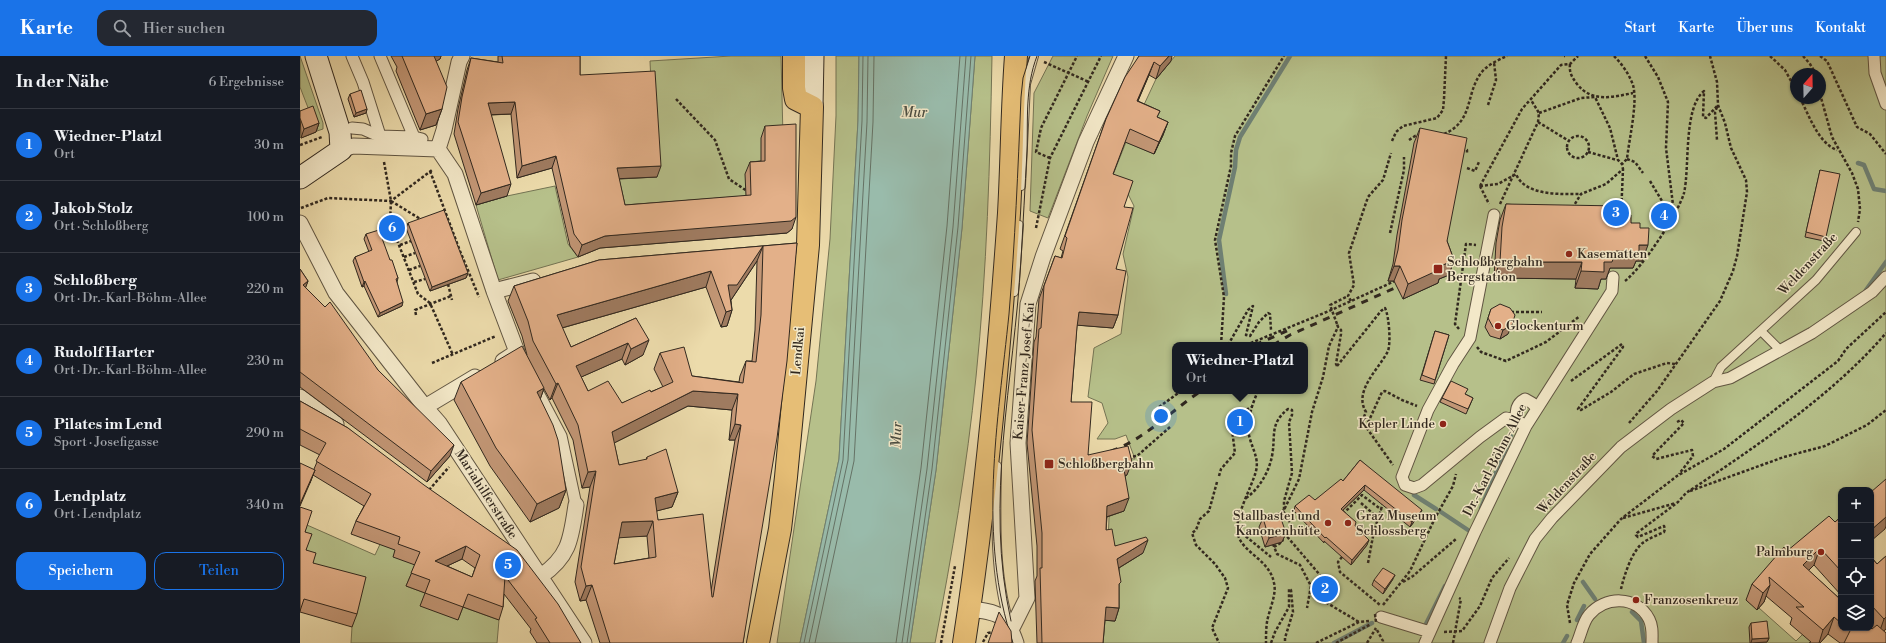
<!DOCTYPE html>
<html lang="de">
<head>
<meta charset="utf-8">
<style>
	body { margin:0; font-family:"Libre Bodoni",serif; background:#242831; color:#f1f3f6 }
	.controls { position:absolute; right:12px; bottom:12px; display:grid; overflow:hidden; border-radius:8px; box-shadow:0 1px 3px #0004 }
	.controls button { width:36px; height:36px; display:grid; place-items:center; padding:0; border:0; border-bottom:1px solid #363941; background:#171b24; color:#f1f3f6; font:20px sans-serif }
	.compass { position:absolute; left:1490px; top:12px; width:36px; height:36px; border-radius:50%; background:#171b24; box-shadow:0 1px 3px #0004; rotate:20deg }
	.you { position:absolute; left:861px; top:360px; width:14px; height:14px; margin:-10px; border:3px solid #fff; border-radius:50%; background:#1a73e8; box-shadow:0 0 0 6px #1a73e833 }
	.badge { display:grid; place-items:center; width:26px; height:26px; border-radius:50%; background:#1a73e8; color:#fff; font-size:13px; font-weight:700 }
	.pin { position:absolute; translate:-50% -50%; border:2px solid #fff; box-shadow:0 1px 4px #0006 }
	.popup { position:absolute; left:872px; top:286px; width:136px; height:52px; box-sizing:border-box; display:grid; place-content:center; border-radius:8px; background:#171b24; filter:drop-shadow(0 1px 3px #0005); font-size:13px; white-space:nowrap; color:#9ea1a6 }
	.popup b { font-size:15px; color:#f1f3f6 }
	.popup::after { content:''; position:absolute; left:50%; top:100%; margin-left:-8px; border:8px solid transparent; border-top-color:#171b24 }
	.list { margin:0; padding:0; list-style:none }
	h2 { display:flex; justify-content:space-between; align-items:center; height:52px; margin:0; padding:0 16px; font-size:17px }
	h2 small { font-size:13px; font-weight:400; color:#9ea1a6 }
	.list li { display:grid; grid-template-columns:26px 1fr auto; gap:12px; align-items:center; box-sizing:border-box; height:72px; padding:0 16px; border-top:1px solid #363941 }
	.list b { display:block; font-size:15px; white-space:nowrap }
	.list p { margin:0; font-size:13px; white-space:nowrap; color:#9ea1a6 }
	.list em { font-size:13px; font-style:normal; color:#9ea1a6 }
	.actions { display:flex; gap:8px; padding:12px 16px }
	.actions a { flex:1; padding:9px 0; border:1px solid #1a73e8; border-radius:12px; text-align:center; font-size:14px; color:#1a73e8 }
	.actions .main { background:#1a73e8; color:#fff }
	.icon { flex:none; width:22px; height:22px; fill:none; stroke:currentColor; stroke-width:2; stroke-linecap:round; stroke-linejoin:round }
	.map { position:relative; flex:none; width:1586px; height:587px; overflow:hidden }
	header { display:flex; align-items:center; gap:24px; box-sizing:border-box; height:56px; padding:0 20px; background:#1a73e8; color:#fff }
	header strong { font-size:19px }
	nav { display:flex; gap:22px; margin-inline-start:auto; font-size:14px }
	.search { width:280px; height:36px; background:#242831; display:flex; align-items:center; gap:10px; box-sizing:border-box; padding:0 14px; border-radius:12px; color:#9ea1a6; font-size:15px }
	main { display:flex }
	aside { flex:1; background:#171b24 }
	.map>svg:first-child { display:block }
</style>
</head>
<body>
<header>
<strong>Karte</strong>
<div class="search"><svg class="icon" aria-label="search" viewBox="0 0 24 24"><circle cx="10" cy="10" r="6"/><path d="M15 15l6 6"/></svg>Hier suchen</div>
<nav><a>Start</a><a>Karte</a><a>Über uns</a><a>Kontakt</a></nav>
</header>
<main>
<aside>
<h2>In der Nähe<small>6 Ergebnisse</small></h2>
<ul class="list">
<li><span class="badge">1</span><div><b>Wiedner-Platzl</b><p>Ort</p></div><em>30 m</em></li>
<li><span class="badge">2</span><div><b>Jakob Stolz</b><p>Ort · Schloßberg</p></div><em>100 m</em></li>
<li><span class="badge">3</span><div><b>Schloßberg</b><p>Ort · Dr.-Karl-Böhm-Allee</p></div><em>220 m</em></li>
<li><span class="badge">4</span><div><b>Rudolf Harter</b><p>Ort · Dr.-Karl-Böhm-Allee</p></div><em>230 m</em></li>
<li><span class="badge">5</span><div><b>Pilates im Lend</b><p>Sport · Josefigasse</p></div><em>290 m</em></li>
<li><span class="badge">6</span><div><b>Lendplatz</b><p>Ort · Lendplatz</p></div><em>340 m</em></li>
</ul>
<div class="actions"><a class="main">Speichern</a><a>Teilen</a></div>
</aside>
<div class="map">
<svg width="1586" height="587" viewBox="0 0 1586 587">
	<rect width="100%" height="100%" fill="#ecdbab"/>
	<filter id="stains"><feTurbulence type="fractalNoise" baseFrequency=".005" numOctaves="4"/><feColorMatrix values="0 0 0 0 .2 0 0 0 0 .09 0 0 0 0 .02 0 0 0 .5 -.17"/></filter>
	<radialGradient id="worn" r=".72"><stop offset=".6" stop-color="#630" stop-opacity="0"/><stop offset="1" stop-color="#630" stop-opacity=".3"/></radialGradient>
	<!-- green -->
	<path fill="#b6c08a" stroke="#747454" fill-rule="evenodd" d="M0 0 23 67V73L17 75 0 31Z
		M431 0H481L483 81 461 117 459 143 321 160 312 123 351 27 350 5Z
		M536 0H559L558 65 539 403 500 587H477L516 325 530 183 536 60Z
		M675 0H692C690 107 687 214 676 321 667 410 652 499 635 587H610L636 414 662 172Z
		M753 0H813L787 60 748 162 730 155 734 37Z
		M875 0H1586V434L1571 447V434H1541V473L1446 544 1457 553 1459 552 1496 585 1506 575 1519 587H799L801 564 815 565 808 486 810 438 823 402 835 403 826 379 815 383H797L808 367 802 347 788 341 794 292 821 278 828 221 823 198 834 150 828 138 811 124 826 86 854 98 863 79 842 53 856 23ZM1496 18H1520V42H1496ZM875 289H1005V335H875Z
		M255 130 268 188 278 201 198 224 176 149 207 140Z
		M7 469 75 499 88 471 115 509 106 530 125 537 158 564 163 551 199 564 197 587H51L52 571 61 534 8 520 0 489Z"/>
	<!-- water -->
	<path fill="#99bbab" stroke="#6f8073" d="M559 0H675L662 172 636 414 610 587H500L539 403 558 65Z"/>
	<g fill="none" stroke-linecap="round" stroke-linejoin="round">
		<!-- shore -->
		<path stroke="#657265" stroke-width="1" d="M504 587 543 404 562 65 563 0
			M509 587 548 404 567 66 568 0
			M515 587 554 405 573 66 574 0
			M596 587 621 412 647 170 660 0
			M602 587 627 413 653 171 666 0
			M607 587 632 413 658 171 671 0"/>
		<!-- stream -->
		<path stroke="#6f8073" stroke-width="4.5" d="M1558 107 1564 109 1574 133 1586 135
			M1566 234 1586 206
			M926 238 919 184 935 111 936 94 940 81 990 0
			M1114 439 1136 453
			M1181 452 1211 380
			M1141 456 1168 474
			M1283 526 1295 543
			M1332 556 1341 565 1344 587
			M1277 564 1284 550
			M1124 572 1145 530
			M1034 587 1072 567
			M1263 587 1267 580"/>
		<defs>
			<path id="service" d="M721 130 726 28 734 0
				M714 236 719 169
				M1461 275 1481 295
				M1413 326 1421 311 1516 224 1556 176
				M697 410C696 460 694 518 709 566"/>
			<path id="pedestrian" d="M52 0 63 26 82 86
				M80 0 114 81 122 83
				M1574 0 1575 17 1586 48
				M52 72 63 73 79 80 114 81 116 85
				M1194 159 1170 282 1153 308 1128 354 1102 421 1105 429 1114 432 1122 429 1180 381 1206 362 1216 364 1226 370
				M234 329 261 380 276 449
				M1216 364C1216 354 1216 348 1225 343L1232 347 1237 352
				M1081 561 1130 576
				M1125 587 1175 476 1226 370 1312 235 1313 221
				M1190 587 1210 532 1235 483 1252 462 1321 391 1371 353 1413 326 1430 322 1512 277 1572 236 1586 221
				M1277 587C1281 578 1283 566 1289 559 1305 540 1336 539 1349 563 1353 571 1352 578 1352 587"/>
			<path id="minor" d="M138 93 155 118 194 235 217 296 203 305
				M138 93 144 74 159 6 162 0
				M41 94 53 90 138 93
				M0 167 36 237 125 351 139 367 284 587
				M194 235 233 225
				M0 341 36 368
				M125 351 175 321
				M241 520C270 500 271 482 276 449
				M669 553C699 556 706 558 716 587
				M710 571 713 570 727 542 718 387 728 248 743 201 786 86 826 0"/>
			<path id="secondary" d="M512 51 513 0
				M0 122 41 94 40 76 16 0"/>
			<path id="primary" d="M458 587 480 473 486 421 508 189 512 51 496 43 494 32V0
				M664 587C686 445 699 301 709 157 712 105 712 52 716 0"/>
		</defs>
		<!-- service casing -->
		<use href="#service" stroke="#605542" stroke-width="10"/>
		<!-- pedestrian casing -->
		<use href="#pedestrian" stroke="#605542" stroke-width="13"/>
		<!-- minor casing -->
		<use href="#minor" stroke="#605542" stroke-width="17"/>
		<!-- secondary casing -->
		<use href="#secondary" stroke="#31281f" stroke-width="23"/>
		<!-- primary casing -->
		<use href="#primary" stroke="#31281f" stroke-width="24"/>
		<!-- path -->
		<path stroke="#31281f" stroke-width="2.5" stroke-dasharray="3 2" stroke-linecap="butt" d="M1264 0H1265
			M1314 0C1322 8 1329 18 1333 29 1338 47 1329 83 1327 103L1322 108
			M1345 0 1358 21 1368 46 1366 92 1374 157
			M1470 0 1485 14 1496 34
			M1503 0 1510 8 1516 18
			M1520 0 1527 5 1557 71 1570 78 1586 98
			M744 6 789 26
			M1270 8C1269 17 1272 21 1277 28 1292 47 1313 41 1333 37
			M1520 38 1532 81 1552 117 1558 133 1560 153 1558 166
			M1500 42C1509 59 1518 87 1537 94
			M376 43 415 84 429 123 447 135
			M1188 49 1196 24 1194 6
			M1417 51 1415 56 1417 84
			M1239 57 1281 42 1295 41 1310 72 1318 104 1322 108 1323 113 1306 128 1281 138 1273 151
			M1238 66 1269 85
			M1144 78C1174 65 1165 39 1181 17 1187 9 1198 4 1207 0
			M1267 91a11 11 0 1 1 22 0a11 11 0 1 1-22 0Z
			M1109 84 1115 80 1119 79
			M1092 85 1096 76 1103 70 1137 62 1143 54 1144 43 1146 0
			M0 89 22 81
			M1162 92 1167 94V98
			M1288 96 1317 104
			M750 102 736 96 741 72 777 0
			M1327 103 1335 106 1343 117
			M84 106 91 145 90 166 118 238 130 247 153 299
			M1167 112 1175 115 1179 106
			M130 115 160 195 179 241
			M1350 125 1365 150 1376 158
			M1180 130 1222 53 1261 9 1270 8 1278 0
			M1180 130 1198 128 1216 118C1225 140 1260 138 1280 138
			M1180 130 1189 148
			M91 145 122 164
			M1200 148 1238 66 1239 57 1231 44
			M1 152 28 142 91 145 132 114
			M1321 160 1323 113
			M736 172 750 102 801 0
			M1090 177 1104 114V101
			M100 189 111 185
			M104 201 115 197
			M109 214 120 210
			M1325 225C1342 212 1378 158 1384 137 1390 111 1383 52 1404 35L1403 61 1406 62 1418 49
			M114 226 125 223
			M148 228 152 244
			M1051 245 1048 240 1054 229 1049 197 1068 141 1083 124 1091 97
			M1211 256H1242
			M116 259 115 254 151 240
			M1159 273 1155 268 1166 188 1176 189
			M921 289 924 241 915 184 931 110V97L935 80 984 0
			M928 289 948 254 953 250 946 279 950 280 959 266 968 257 970 258 971 274
			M946 289 1029 255 1095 225
			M1177 291 1181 296 1206 305 1246 286 1280 260
			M132 307 196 280
			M1037 310 1081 255 1085 252C1089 260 1091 286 1088 295 1079 313 1053 335 1066 356L1060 370 1066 371 1093 409
			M1037 310 1036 308 1041 278V274L1038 271
			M1271 325 1322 288 1323 291 1278 353 1281 354 1311 336 1334 318 1367 307 1375 308
			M958 335C952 349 945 367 950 383 953 394 959 403 956 415 952 431 933 463 938 479 943 497 970 504 974 527 977 538 969 554 967 566 966 573 966 580 966 587
			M855 354 881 335
			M1377 366 1381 364 1384 367 1352 400 1356 403 1392 394 1393 400 1379 418
			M1329 367 1357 335 1420 245 1433 215 1437 200 1447 136 1446 124 1431 92 1425 67 1418 49 1417 26 1410 0
			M1066 371 1082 336 1085 335 1102 344 1117 350
			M828 401 837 400 870 371
			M919 420 921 413 935 397 931 366 933 362 951 351
			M917 426 909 455 900 463 896 474 892 477 896 489 915 508 925 522 928 532 912 572 919 587
			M129 434 149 411
			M1390 435 1484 401 1525 390 1567 369 1586 354
			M946 442C959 433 969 416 972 400 976 380 969 368 988 353L992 354V359L989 366 992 417 984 445V454
			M1061 447 1078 462
			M983 455 994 473
			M1043 458 1062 439 1082 454
			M977 459 984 454 999 423 1012 356 1023 321 1029 290 1038 271 1037 268
			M1323 462 1376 447
			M938 474 971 501
			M984 477 1020 519 1022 544 1059 566
			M973 488 977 498 1000 509 1011 530 1007 552
			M974 491 982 486 983 483
			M1042 501 1038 506 1040 516 1080 549
			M1068 507 1074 475 1083 447
			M1103 526 1113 520 1156 483
			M1321 533C1324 520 1332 494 1344 486 1350 482 1357 479 1364 476L1365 473 1364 470 1338 481 1336 479 1337 477 1378 446 1386 437C1453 393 1534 338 1586 277
			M1083 549 1110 515 1135 462 1153 430 1156 418
			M1270 567 1267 549 1274 527 1290 498 1321 463 1377 420 1424 393 1538 305 1546 293 1586 256
			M1077 574 1083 585V587
			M1144 576 1162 575 1180 550 1192 522 1209 502
			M683 586 688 577 693 576
			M641 587 655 510
			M971 587 975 576 989 551V533L991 534 993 556 985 582V587
			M1016 587 1059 566 1069 565
			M1036 587 1071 568
			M1067 587 1076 572
			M1153 587 1161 543 1159 542"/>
		<!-- service -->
		<use href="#service" stroke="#f3e8c8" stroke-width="8"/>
		<!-- pedestrian -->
		<use href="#pedestrian" stroke="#f3e8c8" stroke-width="11"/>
		<!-- minor -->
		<use href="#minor" stroke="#f3e8c8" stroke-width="15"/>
		<!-- secondary -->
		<use href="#secondary" stroke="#f3e8c8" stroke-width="21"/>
		<!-- primary -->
		<use href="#primary" stroke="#e6be76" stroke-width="22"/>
		<!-- tram -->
		<path stroke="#31281f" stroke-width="1" d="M711 565C684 445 714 324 721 204 723 168 725 132 727 95 728 63 725 31 737 0
			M713 587C677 481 698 366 709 258 715 186 718 113 721 41L723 22 730 0"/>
		<!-- rail -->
		<path stroke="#31281f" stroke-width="3" stroke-dasharray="7 7" stroke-linecap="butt" d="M955 289 989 274
			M973 289 990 279 1097 231
			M811 395C844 384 872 354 901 335"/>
		<!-- path-bridge -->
		<path stroke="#31281f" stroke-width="2.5" stroke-dasharray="3 2" stroke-linecap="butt" d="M1037 268 1030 249 1048 240
			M1075 558 1076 566"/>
	</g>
	<!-- wall -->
	<path fill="#c39776" stroke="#31281f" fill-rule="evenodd" d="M91 0H141L140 3 136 5 142 53 136 69 120 74 96 15 97 11Z
		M198 0H280V19L357 121 319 123 325 149 446 140 445 118 450 106 461 105V82L465 70 492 173 487 177 300 192 278 201 270 190 252 112 217 122 211 58 191 59 207 140 176 149 154 78 158 53 167 14 171 2 198 6Z
		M839 0 871 5 856 23 849 19 838 45 860 55 857 61 868 66 863 79 854 98 825 86 813 118 824 151 816 213 818 259 813 272 777 269 771 346 788 399 827 419 825 420 824 455 807 461 806 474 815 490 843 497 819 512V552L815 565 805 564 803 587H737L735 525 737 520V490L727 387 734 286 736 281 739 243 755 200 761 202 763 195 760 193 806 63Z
		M50 38 67 53 66 57 54 61 48 43Z
		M0 55 19 67 16 76 1 82Z
		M1120 72 1147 185 1154 204 1149 219 1139 223 1138 227 1103 243 1094 225H1088L1093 208 1097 179 1114 87Z
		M1520 114 1526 181 1524 185 1505 181 1519 119Z
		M1206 148 1319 158 1331 167 1340 172 1342 205H1336L1333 212H1310L1306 223H1301L1298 233 1275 232 1276 223 1194 222 1196 187 1200 164Z
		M108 167 168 217 166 222 130 235 106 172Z
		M66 178 90 204 98 222 97 226 102 250 78 261 64 230 62 231 53 205 55 201 69 196 64 183Z
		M497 187 443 587H300L286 544 280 545 275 526 290 431 282 432 273 384 252 342 250 344 244 333 240 343 266 434 259 452 230 466 190 410 154 344 161 326 227 299 222 280 208 245 214 230 299 204ZM457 205 455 274 452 305H446L440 320 439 326 392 320 360 297 354 313 363 331 322 347 288 335 281 321 322 303 325 309 343 299 336 262 271 291 262 272 406 231 421 271 427 270 432 254 431 244ZM388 350 432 354 429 384H435L411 535 358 464 356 455 372 451 378 436 347 401 346 404 319 409 314 387ZM347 480 349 502 314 508 319 481Z
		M0 213 8 225 5 232 78 314 150 400 127 426 0 331Z
		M1191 253 1208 278 1200 283 1190 280 1185 271Z
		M1135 275 1149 279 1134 328 1120 324Z
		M1165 338 1173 342 1166 358 1140 346 1142 342Z
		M0 345 48 372 281 587H237L230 576 231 573 204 538 203 551 199 564 163 551 158 564 120 550 125 537 106 530 115 509 93 501 95 494 51 478 56 465 64 450 13 419 10 427 14 413 20 399 0 389ZM162 503 175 512 172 521 147 510Z
		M1060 404 1120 458 1110 471 1064 434 1043 454 1067 489 1051 509 1024 485V487L994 455 995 450 1015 444 1043 425Z
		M0 451 5 476 6 494 13 507 57 558 52 571 0 556Z
		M1541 461V539L1514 509 1508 514 1541 544V572H1571V501L1577 508 1586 500V573L1583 575 1586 587H1540L1528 578 1520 587H1509L1511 586 1490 568 1492 562 1466 540 1464 546 1457 554 1446 544 1452 528 1487 495 1535 466Z
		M963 462 986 477 982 486 965 491 959 471Z
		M1093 523 1083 538 1072 529 1074 524Z
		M1451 567 1469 582 1467 586 1450 587 1449 571Z"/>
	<!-- shaded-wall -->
	<path fill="#9f7b60" stroke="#31281f" d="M130 0H141L140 3 126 11Z
		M869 0H872L871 5 856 23 860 10Z
		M854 6 849 19 832 58 837 45Z
		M215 46 211 58 183 59 188 47Z
		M67 53 66 57 54 61 56 57Z
		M142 53 136 69 120 74 126 58Z
		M868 66 863 79 854 98 859 86Z
		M19 67 16 76 1 82 4 73Z
		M256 100 252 112 217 122 222 110Z
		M361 110 357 121 312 123 317 112Z
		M211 128 207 140 176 149 181 137Z
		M496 161 492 173 487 177 300 192 278 201 282 189 305 180Z
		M1339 189H1348L1342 205H1336L1333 212H1310L1306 223H1301L1298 233 1275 232 1281 215 1304 206 1316 195Z
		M463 190 457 205 431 244H422L428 229Z
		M1154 204 1149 219 1139 223 1138 227 1103 243 1108 228 1143 209Z
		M1200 206H1282L1276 223 1194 222Z
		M1094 210H1100L1094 225H1088Z
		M411 215 406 231 251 275 257 259Z
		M168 217 166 222 130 235 132 231Z
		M8 225 4 236 3 229Z
		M65 225 64 230 62 231 64 226Z
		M103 246 102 250 78 261 80 257Z
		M432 254 427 270 421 271 426 256Z
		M779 256 818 259 813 272 775 269Z
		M1212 269 1208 278 1200 283 1203 274Z
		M349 284 343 299 325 309 331 293Z
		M328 287 322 303 270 326 276 310Z
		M258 327 252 342 250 344 256 328Z
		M244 332 238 350 237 336Z
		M393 335 438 338 432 354 388 350 306 391 312 376Z
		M435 368 441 369 435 384H429Z
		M154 389 150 400 127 426 131 415Z
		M832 406 827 419 818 421 823 408Z
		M15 414 10 427 0 450V448Z
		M296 415 290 431 282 432 288 416Z
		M1065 429 1064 434 1040 457 1041 453Z
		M266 434 259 452 230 466 237 448Z
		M378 436 372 451 349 457 355 442Z
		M829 442 824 455 803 462 807 450Z
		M1122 454 1120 458 1110 471 1112 466Z
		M1586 461V470L1585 473 1571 485V474Z
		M353 465 347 480 316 482 322 466Z
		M986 477 982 486 965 491 969 482Z
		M848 484 843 497 812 516 817 503Z
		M1069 484 1067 489 1051 509 1052 504Z
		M166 490 162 503 130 518 135 505Z
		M1520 492 1514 509 1497 526 1503 509Z
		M1095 519 1093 523 1083 538 1085 533Z
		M292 529 286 544 280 545 286 530Z
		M1470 529 1464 546 1457 554 1463 537Z
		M806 551 819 552 815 565 801 564Z
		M1534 561 1528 578 1520 587H1519L1523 574Z
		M1586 561V573L1578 580 1584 563Z
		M1469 582 1467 586 1451 587 1452 583Z"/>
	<!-- building -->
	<path fill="#e3b089" stroke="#31281f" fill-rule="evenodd" d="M102 0H134L147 31 142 53 126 58Z
		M202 0H280V19L355 15 361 110 317 112 325 149 451 139 450 106 465 105V70L496 68V161L491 165 305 180 282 189 274 178 256 100 222 110 215 46 188 47 211 128 181 137 158 66 162 41 171 2 203 7Z
		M839 0H869L860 10 854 6 837 45 860 55 857 61 868 66 859 86 830 73 813 118 833 125 824 151 833 152 816 213 826 215 818 259 779 256 777 271 771 346H792L788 399 828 390 832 406 823 408 829 442 807 450 806 474 812 473 815 490 846 481 848 484 817 503 821 526 819 528V552L806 551 803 587H742L740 512H742V477L732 374 739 273 741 272 744 230 755 200 762 202 767 182 765 180 806 63 825 21Z
		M61 34 67 53 56 57 50 38Z
		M13 50 19 67 4 73 0 62V55Z
		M1120 72 1167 82 1147 185 1154 204 1143 209V212L1108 228 1100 210H1094L1098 194 1102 164Z
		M1520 114 1540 118 1526 181 1506 176Z
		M1206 148 1319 150V158L1331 159V167H1340V172H1349L1348 189H1339V196L1316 195 1312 206H1304V216L1281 215 1282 206H1200L1202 171Z
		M144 154 168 217 132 231 108 167Z
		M79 174 90 204H92L98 222 96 223 103 246 80 257 65 225 64 226 55 201 72 194 66 178Z
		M497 187 487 305 477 382 443 587H310L292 529 286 530 281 511 296 415 288 416 278 369 258 327 256 328 233 285 228 265 214 230 299 204ZM463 190 461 259 456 306 446 305 443 327 392 320 384 291 360 297 373 326 351 336 350 334 322 347 308 325 288 335 276 310 328 287 331 293 349 284 336 262 271 291 257 259 411 215 426 256 432 254 428 229H437ZM393 335 438 338 435 368 441 369 413 541H412L403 458 358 464 355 442 378 436 366 393 347 401V403L319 409 312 376ZM353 465 356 501 314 508 322 466Z
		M0 213 8 225 3 229 25 251 30 246 78 314 154 389 131 415 0 316Z
		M1200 248 1210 252 1215 259 1212 269 1203 274 1193 271 1188 262 1191 253Z
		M1135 275 1149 279 1135 324 1122 319Z
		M222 290 244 332 237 336 253 369 258 384 266 434 237 448 196 392 161 326Z
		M1151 325 1168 333 1165 338 1173 342 1168 353 1142 342Z
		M0 345 48 372 124 429 217 494 258 548 281 587H250L235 563 237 562 205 520 203 551 168 538 163 551 125 537 130 524 111 517 120 496 98 488 100 481 56 465 71 438 16 405 26 387 0 373ZM166 490 180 499 172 521 135 505Z
		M1060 404 1122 454 1112 466 1065 429 1041 453 1056 466 1055 470 1069 484 1052 504 1026 481 1025 482 995 450 1009 439 1015 444 1041 423 1043 425Z
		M0 407 15 414 0 448Z
		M1586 423V461L1571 474V436Z
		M0 451 12 455 5 476 12 478 6 494 16 497 13 507 66 521 57 558 4 543 0 555Z
		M979 457 986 477 969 482 963 462Z
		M1529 460 1535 466 1541 461V515L1520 492 1503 509 1541 544V567L1534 561 1523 574 1496 551H1504L1469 521 1470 529 1463 537 1452 528 1484 491 1487 495Z
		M1586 500V561L1584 563 1571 549V501L1577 508Z
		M1083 512 1095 519 1085 533 1074 524Z
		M699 556 711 575 712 587H688Z
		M1467 565 1469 582 1452 583 1451 567Z
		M1577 569 1586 577V587H1544L1550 575 1547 572H1571L1572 573Z"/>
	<!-- markers -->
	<g fill="#8f2418" stroke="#f3e8c8" stroke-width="1.5">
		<circle cx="1269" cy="198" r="4"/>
		<rect x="1133" y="208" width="10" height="10" rx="2"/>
		<circle cx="1198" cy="270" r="4"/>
		<circle cx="1143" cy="368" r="4"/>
		<rect x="744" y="403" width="10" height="10" rx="2"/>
		<circle cx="1028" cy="467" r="4"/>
		<circle cx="1048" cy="467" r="4"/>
		<circle cx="1521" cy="496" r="4"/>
		<circle cx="1336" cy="544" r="4"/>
	</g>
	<g text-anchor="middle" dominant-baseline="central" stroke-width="3" stroke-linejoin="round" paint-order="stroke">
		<!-- poi labels -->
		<g font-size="13" fill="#31281f" stroke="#f3e8c8" text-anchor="start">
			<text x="1277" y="198">Kasematten</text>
			<text x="1147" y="206">Schloßbergbahn<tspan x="1147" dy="15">Bergstation</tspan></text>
			<text x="1206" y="270">Glockenturm</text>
			<text x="1135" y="368" text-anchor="end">Kepler Linde</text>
			<text x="758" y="408">Schloßbergbahn</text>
			<text x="1020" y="460" text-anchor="end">Stallbastei und<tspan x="1020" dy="15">Kanonenhütte</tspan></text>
			<text x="1056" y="460">Graz Museum<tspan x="1056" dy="15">Schlossberg</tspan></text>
			<text x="1513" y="496" text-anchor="end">Palmburg</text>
			<text x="1344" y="544">Franzosenkreuz</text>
		</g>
		<!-- street labels -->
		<g font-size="13" fill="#31281f" stroke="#f3e8c8">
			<text transform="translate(1508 208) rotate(-47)">Weldenstraße</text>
			<text transform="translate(498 295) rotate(-85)">Lendkai</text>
			<text transform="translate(724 315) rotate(-85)">Kaiser-Franz-Josef-Kai</text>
			<text transform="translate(1195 404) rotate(-63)">Dr.-Karl-Böhm-Allee</text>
			<text transform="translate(1267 427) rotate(-47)">Weldenstraße</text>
			<text transform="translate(186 438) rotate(57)">Mariahilferstraße</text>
		</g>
		<!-- water labels -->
		<g font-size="14" font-style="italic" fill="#4b4d42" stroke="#f3e8c8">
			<text x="614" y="57">Mur</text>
			<text transform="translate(597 379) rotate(-88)">Mur</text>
		</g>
	</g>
	<rect width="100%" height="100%" filter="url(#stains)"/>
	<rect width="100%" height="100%" fill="url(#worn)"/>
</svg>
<div class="controls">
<button>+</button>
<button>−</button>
<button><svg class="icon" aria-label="locate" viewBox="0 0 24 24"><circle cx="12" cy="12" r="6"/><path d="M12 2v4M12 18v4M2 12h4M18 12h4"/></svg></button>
<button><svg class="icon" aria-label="layers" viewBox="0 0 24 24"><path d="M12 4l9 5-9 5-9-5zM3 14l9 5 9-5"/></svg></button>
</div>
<svg class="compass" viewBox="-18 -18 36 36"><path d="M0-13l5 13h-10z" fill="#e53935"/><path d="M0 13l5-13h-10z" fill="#9ea1a6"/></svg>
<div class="you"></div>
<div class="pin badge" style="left:940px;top:366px">1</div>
<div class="popup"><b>Wiedner-Platzl</b>Ort</div>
<div class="pin badge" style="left:1025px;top:533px">2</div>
<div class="pin badge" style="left:1316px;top:157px">3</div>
<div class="pin badge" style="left:1364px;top:160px">4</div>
<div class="pin badge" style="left:208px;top:509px">5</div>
<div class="pin badge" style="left:92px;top:172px">6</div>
</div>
</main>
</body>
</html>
